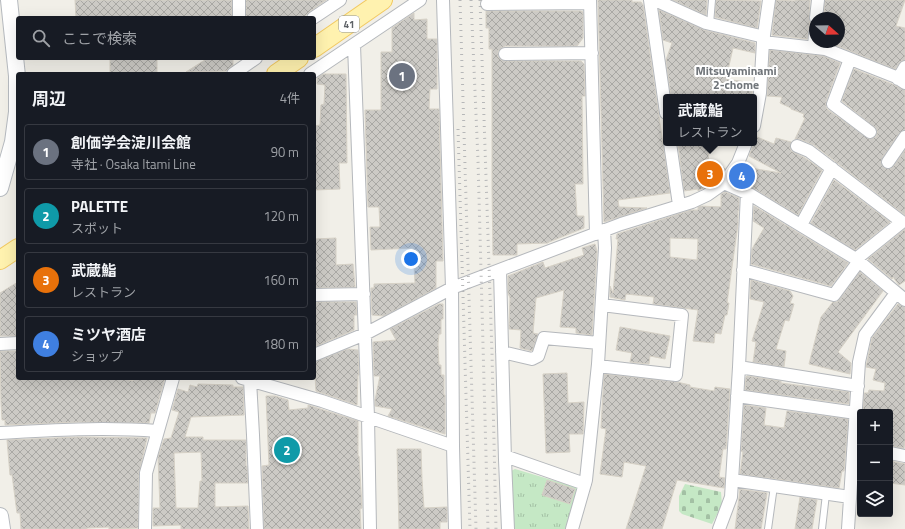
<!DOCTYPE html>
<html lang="ja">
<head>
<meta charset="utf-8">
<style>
	body { margin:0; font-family:"Titillium Web","Noto Sans JP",sans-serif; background:#20242c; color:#f1f3f6 }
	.controls { position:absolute; right:12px; bottom:12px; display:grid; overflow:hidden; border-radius:4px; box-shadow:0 4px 16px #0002 }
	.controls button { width:36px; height:36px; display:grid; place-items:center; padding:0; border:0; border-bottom:1px solid #363941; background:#171b24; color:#f1f3f6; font:20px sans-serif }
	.compass { position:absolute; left:809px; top:12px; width:36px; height:36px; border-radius:50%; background:#171b24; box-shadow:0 4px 16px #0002; rotate:110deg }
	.you { position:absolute; left:411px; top:259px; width:14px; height:14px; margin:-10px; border:3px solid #fff; border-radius:50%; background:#1a73e8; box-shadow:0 0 0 6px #1a73e833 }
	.badge { display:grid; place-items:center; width:26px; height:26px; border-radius:50%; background:#1a73e8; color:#fff; font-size:13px; font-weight:700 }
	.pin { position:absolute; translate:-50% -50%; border:2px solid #fff; box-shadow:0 1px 4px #0006 }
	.popup { position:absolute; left:663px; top:94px; width:94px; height:52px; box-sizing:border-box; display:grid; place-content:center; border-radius:4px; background:#171b24; filter:drop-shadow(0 1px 3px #0005); font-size:13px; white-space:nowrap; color:#9ea1a6 }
	.popup b { font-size:15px; color:#f1f3f6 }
	.popup::after { content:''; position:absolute; left:50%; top:100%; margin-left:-8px; border:8px solid transparent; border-top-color:#171b24 }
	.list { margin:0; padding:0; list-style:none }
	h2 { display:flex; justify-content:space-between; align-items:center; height:52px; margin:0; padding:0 16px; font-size:17px }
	h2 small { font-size:13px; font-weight:400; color:#9ea1a6 }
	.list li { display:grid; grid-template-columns:26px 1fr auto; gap:12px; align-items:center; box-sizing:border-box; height:56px; margin:0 8px 8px; padding:0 8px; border:1px solid #363941; border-radius:4px }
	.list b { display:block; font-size:15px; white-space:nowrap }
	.list p { margin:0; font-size:13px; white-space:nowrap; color:#9ea1a6 }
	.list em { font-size:13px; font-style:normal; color:#9ea1a6 }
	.icon { flex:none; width:22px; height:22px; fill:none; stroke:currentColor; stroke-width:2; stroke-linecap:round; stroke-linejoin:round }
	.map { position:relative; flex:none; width:905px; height:529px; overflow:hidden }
	.search { position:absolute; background:#171b24; box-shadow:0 4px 16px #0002; left:16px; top:16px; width:300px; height:44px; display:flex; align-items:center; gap:10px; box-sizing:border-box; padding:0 14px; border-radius:4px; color:#9ea1a6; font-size:15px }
	.panel { position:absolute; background:#171b24; box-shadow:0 4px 16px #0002; left:16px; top:72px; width:300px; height:308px; border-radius:4px }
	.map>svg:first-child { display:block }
</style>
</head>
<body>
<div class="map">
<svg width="905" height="529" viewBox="0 0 905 529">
	<defs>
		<pattern id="cemetery-stones" width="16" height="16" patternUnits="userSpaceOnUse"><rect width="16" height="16" fill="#c5e8c5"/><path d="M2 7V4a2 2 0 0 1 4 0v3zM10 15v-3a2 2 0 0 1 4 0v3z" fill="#a3c0a4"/></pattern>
		<pattern id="park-tufts" width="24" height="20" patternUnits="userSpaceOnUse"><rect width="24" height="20" fill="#c5e8c5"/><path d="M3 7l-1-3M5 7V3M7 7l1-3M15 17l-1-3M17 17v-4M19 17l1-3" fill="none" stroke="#a3c0a4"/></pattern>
		<pattern id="building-cross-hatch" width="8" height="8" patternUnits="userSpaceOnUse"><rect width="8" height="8" fill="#cccac5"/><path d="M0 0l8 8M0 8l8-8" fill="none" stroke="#a9a8a4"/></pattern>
	</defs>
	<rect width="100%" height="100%" fill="#f1efe8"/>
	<!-- cemetery -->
	<path fill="url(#cemetery-stones)" d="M685 484 721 492 722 505 712 524 682 514 679 511V496Z"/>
	<!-- park -->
	<path fill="url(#park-tufts)" d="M515 469 579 488 567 529H514L509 472Z"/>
	<!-- building -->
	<path fill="url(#building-cross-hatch)" stroke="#d6d1c6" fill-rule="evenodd" d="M75 0H232V18H76Z
		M246 0H326L309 12 303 18H246Z
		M598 0H632V2H641L643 5 670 193 618 200 619 207 647 208 604 222Z
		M673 0H707L706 15Z
		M716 0 761 1 757 28 715 17Z
		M776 0 795 1V0H810L809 17 810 22 807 39 772 35Z
		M825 0H905L896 26 905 28V60L901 61 895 69 828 42H839V18H824Z
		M659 10 704 30 755 43V53L733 48 726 79 753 83 752 94H749V97H671L666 60 672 43 663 40Z
		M486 11H580L583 12V38L577 46H505L501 48 498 51V57L501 60 505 61H581L584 64 585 96H582L583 184H575L577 216H584V228L549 242 548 243 517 244V255H493L492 188V49H489V28H486Z
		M414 13V20L427 19V39H437V89H430L429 109H439L443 261H436V288L384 316 372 315 371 288H374V284L415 283 413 248 371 250 370 227H380L379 207H368L365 110H381V52H392V28Z
		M770 50 823 56 840 63 826 101V107L828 110 869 139 876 137 877 133V129L842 101 854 69 892 84 905 90V130L899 133 882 158 881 162 884 168 891 169 894 166 905 150V215L814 145 800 139H795L805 118 803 117 804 114 791 109V108L780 103 782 97 767 96Z
		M110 58H157V74H110Z
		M208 58H233V65L226 71 186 72Z
		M323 74H346L347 163H339L340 189 315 190 314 126 320 125 321 105 324 104 325 85 317 84V78Z
		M757 137 774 144 776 138 791 142 790 147 791 151 805 158 822 170 798 215 755 189 735 180 744 167 781 173 749 156Z
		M678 143H701L709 152 708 161 719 163 725 169 722 173V169L708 185 698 191V189L684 191Z
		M834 180 890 222 855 250 811 223Z
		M725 192 739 198V211L738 210V224L727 303H729L727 315H725L721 334 715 333 714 343 693 341 698 310 653 304 654 297 626 294 625 300 610 297V286L613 293 618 239H616L617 234 691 210H698V207L700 206 721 207V194ZM670 238 698 239 697 260 670 257Z
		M754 206 848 263 831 286 751 264 752 249 764 228 753 221Z
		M905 229V281L899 285 893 277 892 279 868 259Z
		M336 238V265L353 264 355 287 314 288V239Z
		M595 244 597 251 592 335 576 333V328L560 327 564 290 536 298 533 333 538 334 532 351 520 348 521 330 509 329 510 298 508 293V276L543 262 545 268 584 255 582 248Z
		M860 272 883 291 838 352 851 363 850 374 809 364 821 317 833 302H837L840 299Z
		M751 280 790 291 793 296 790 303 794 304 789 321 785 320 776 349 786 351 784 367 753 362 756 342 752 341 764 302 750 299Z
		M18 282V336H0V293Z
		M314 302H356L357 315H354V330L314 347Z
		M439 304H443V319H441V334H439L438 344 439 365H441V375H444V395H445V434L388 416 392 409 375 406V400L380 376H374L373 342 396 340 390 329Z
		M898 304 905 307V441L904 448 890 446V412H863L864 393H868L869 390 884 391 885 383 873 380 876 369 866 367 872 338Z
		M620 327 670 336 665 359 650 356 649 364 630 362 632 353 616 350Z
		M348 349 358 350 359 375H358L357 405 316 391 314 362Z
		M0 351H18V378H121L133 381V378H165L155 413H151L149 423 78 422 5 425V420H2L1 403Z
		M567 373 568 403 584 402 583 434H569L570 452 546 453 543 374Z
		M604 374 677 382 690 385V387L714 391 715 387 730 389 726 449H723L719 477 725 478 724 488 677 480 662 529H626L646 466 624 462 622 477 600 474 606 429 601 428Z
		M747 376 781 381V383L849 392V404L745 390 746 377Z
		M198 384 233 385V387H243L244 415 191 417 185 437H203V440H246V466H247L248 483H215V507L248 506 249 529H181V525L153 526V508H160L158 457 164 439 171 438 179 412 172 410 178 389 188 392 190 385 197 387ZM201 452 202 481H200L198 508H176L174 453Z
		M266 396H275L288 400 289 410 308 408V405L358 421V456H359L362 508 360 509 361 529H264L262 466 269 465Z
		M744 405 766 408 764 425 784 428 787 411 848 419 844 471H842L839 488 740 474 743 452 741 451Z
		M79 437 147 438 139 473 138 528 109 529V527L87 528V529H21L20 513H17L12 475H10L7 440Z
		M397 449H421L422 479 424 508 447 507V522H440V529H399Z
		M890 461 905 464V485L890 483Z
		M547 480 575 489 570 504 542 495Z
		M739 489 767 493 761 529H735L740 490Z
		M800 497 817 500 812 529H795Z"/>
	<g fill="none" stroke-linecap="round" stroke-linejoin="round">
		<defs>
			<path id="lane" d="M710 24 712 0
				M768 529 774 486
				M822 529 826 494"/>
			<path id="street" d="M239 0V18
				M443 0 452 288 453 446 455 529
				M590 0 596 234
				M650 0 666 113
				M655 0 706 23 764 37
				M487 4 590 3
				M313 18 340 0
				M816 18 818 0
				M763 42 825 49 896 77 905 83
				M354 45 368 417 370 529
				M814 48 815 33
				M505 54 592 53
				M850 59 833 104 870 132
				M233 74 256 58
				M310 74 420 0
				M898 79 905 67
				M754 126 760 93 763 42 769 0
				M670 143 679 205
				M797 146 809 151 902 222 856 259
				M888 162 905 137
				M724 183 738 163 746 143
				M801 225 832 168
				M743 270 834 295 859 261
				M500 271 505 460 508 529
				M314 295 364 294
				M0 344 18 343
				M502 352 532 359 538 356 544 338 599 343
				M314 355 365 334 452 288 621 224 692 202 707 195 724 183 751 195 856 259 905 300
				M598 366 676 375 682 315 602 305
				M739 367 858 386
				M242 378 322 401 453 446
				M250 380 253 435 257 529
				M737 396 856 413
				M0 433C52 430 105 427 157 431
				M890 453 905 456
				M505 456 585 484
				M732 480 850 497
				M145 529 146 473 173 378
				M572 529 586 480 598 364 605 248 604 230
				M719 529 731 497 739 367 747 193
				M848 529 859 362 865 335 896 293"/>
			<path id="secondary" d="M0 188 13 142 17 112V76L9 0
				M0 516 2 529"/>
			<path id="primary" d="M314 48 383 0
				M276 74 299 58
				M0 260 18 248"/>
		</defs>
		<!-- lane casing -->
		<use href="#lane" stroke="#b5b8bc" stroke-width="8"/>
		<!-- street casing -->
		<use href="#street" stroke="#b5b8bc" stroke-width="14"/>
		<!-- secondary casing -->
		<use href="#secondary" stroke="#b6babf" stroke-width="18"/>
		<!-- primary casing -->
		<use href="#primary" stroke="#f2c960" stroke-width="20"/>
		<!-- lane -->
		<use href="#lane" stroke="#fff" stroke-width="6"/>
		<!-- street -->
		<use href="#street" stroke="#fff" stroke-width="12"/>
		<!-- secondary -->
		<use href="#secondary" stroke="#fff" stroke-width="16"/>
		<!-- primary -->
		<use href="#primary" stroke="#fff2af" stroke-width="18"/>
		<!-- rail -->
		<path stroke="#b6b7b8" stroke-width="3" stroke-dasharray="1 5" stroke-linecap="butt" d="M460 0 476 529
			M471 0 478 160 488 529
			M480 0 492 354 496 529
			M458 129 470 529"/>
	</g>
	<g text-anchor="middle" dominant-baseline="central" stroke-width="4" stroke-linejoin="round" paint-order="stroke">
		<!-- shield labels -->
		<rect fill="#fff" stroke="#8f9295" stroke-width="1" x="339" y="16" width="20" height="16" rx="3"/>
		<g font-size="10" font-weight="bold" fill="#5f6368">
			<text x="349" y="24">41</text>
		</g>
		<!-- neighbourhood labels -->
		<g font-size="12" font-weight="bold" fill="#70757a" stroke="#fff">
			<text x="736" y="70">Mitsuyaminami<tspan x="736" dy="14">2-chome</tspan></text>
		</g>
	</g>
</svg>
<div class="controls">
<button>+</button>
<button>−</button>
<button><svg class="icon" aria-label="layers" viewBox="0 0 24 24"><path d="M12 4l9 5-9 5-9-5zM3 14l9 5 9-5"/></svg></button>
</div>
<svg class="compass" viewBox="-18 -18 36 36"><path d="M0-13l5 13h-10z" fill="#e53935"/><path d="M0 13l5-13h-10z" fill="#9ea1a6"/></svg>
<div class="you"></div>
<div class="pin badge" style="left:402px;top:76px;background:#6b7280">1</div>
<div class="pin badge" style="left:287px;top:450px;background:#0f9aa8">2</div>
<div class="pin badge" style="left:710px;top:174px;background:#e8710a">3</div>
<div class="popup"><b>武蔵鮨</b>レストラン</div>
<div class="pin badge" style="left:742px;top:176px;background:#3f7fe0">4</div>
<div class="search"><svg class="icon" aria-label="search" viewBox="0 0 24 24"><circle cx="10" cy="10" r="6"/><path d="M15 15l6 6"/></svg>ここで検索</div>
<section class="panel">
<h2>周辺<small>4件</small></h2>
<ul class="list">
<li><span class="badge" style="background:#6b7280">1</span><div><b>創価学会淀川会館</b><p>寺社 · Osaka Itami Line</p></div><em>90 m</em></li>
<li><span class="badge" style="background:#0f9aa8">2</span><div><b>PALETTE</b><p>スポット</p></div><em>120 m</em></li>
<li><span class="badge" style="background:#e8710a">3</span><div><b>武蔵鮨</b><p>レストラン</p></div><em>160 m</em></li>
<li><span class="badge" style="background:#3f7fe0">4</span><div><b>ミツヤ酒店</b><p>ショップ</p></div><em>180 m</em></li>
</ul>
</section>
</div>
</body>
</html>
